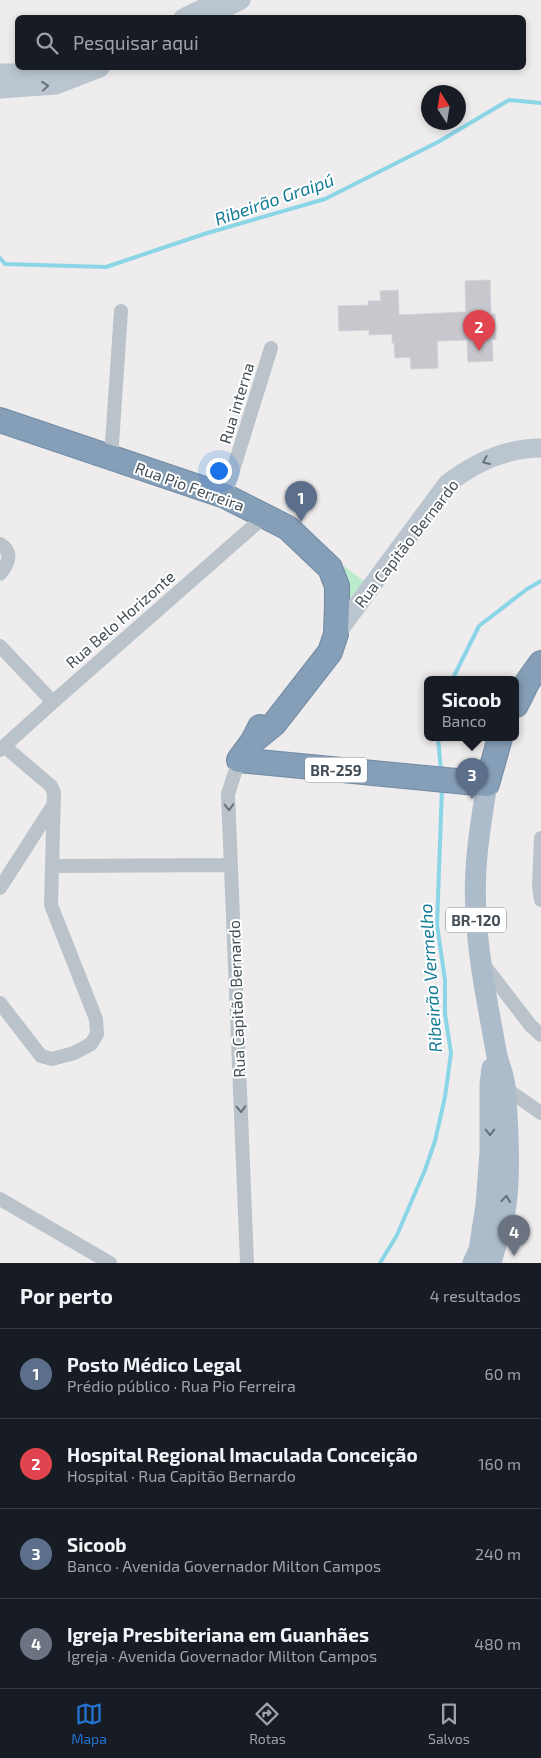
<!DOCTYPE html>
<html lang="pt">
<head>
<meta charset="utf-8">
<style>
	body { margin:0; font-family:"Exo 2",sans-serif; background:#20242c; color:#f1f3f6 }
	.compass { position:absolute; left:421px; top:85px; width:45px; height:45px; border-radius:50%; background:#171b24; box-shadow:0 2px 8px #0003; rotate:348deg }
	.you { position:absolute; left:218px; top:470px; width:18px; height:18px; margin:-12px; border:4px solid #fff; border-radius:50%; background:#1a73e8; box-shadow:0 0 0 8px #1a73e833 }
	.badge { display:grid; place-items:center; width:32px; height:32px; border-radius:50%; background:#2373d1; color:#fff; font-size:16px; font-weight:700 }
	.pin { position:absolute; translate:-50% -41px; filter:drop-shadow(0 1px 2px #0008) }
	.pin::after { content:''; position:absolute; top:26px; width:18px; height:15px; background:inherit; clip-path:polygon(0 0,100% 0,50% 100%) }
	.popup { position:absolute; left:424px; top:676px; width:95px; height:65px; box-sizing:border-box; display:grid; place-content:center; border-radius:8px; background:#171b24; filter:drop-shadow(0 1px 4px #0005); font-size:16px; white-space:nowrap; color:#9ea1a6 }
	.popup b { font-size:19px; color:#f1f3f6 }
	.popup::after { content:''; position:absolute; left:50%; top:100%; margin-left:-10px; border:10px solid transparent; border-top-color:#171b24 }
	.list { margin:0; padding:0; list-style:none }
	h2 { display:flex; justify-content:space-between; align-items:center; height:65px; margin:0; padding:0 20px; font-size:21px }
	h2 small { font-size:16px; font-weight:400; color:#9ea1a6 }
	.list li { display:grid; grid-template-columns:32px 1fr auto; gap:15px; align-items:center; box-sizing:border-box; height:90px; padding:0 20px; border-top:1px solid #363941 }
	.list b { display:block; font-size:19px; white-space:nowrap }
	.list p { margin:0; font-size:16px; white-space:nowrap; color:#9ea1a6 }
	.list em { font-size:16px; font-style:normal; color:#9ea1a6 }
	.icon { flex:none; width:28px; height:28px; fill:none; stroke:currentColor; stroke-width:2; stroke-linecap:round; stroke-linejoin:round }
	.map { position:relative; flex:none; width:541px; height:1263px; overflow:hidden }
	.search { position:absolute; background:#171b24; box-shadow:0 2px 8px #0003; left:15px; right:15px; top:15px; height:55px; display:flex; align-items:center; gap:12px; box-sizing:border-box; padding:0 18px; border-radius:8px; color:#9ea1a6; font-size:19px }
	.sheet { height:425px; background:#171b24 }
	nav { display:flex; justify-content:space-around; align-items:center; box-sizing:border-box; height:70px; border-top:1px solid #363941; background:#171b24; font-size:14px; color:#9ea1a6 }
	nav a { display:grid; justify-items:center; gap:2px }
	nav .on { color:#2373d1 }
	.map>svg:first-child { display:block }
</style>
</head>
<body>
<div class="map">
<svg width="541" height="1263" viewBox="0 0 541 1263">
	<rect width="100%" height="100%" fill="#eeecec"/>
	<!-- green -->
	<path fill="#bbebcd" d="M344 566 364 581 343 607 345 581Z"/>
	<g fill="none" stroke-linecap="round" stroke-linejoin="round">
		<!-- stream -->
		<path stroke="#8ad5e6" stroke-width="4" d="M0 258 5 264 106 267 204 234 325 199 438 142 509 100 541 103
			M452 680 479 626 527 589 541 581
			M438 738 441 771
			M380 1263 397 1235 425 1170 435 1141 445 1097 451 1053 445 1014V980L437 925 442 788"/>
	</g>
	<!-- building -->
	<path fill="#c6c8ce" stroke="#d0d2d7" d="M490 280 491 314H495L496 339 492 340 493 361 468 362 467 340 437 341 438 368 411 369 410 357 395 358 394 343H392V334L369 335V330L339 331 338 306 369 305 368 301H381L380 291 398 290 399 315 466 312 465 281Z"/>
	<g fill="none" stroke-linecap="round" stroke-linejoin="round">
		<defs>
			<path id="highway" d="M0 420 225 496 288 528 330 568 337 586V605L336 634 330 652 274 724 253 741
				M516 705 528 681 541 663
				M260 727 253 741 239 760 487 784 500 738"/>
		</defs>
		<!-- highway casing -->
		<use href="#highway" stroke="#718aa4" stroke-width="26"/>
		<!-- street -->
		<path stroke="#bac3ca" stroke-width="14" d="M111 458 121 311
			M225 496 271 348
			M0 544C14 552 8 564 0 574
			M0 646 53 702
			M0 750 53 702 265 516
			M239 760 228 794 247 1263
			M541 838 539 886 541 900
			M53 866 231 865
			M0 888 54 804
			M484 965 531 1026 541 1035
			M0 1003 41 1056 52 1059 74 1053 91 1044 97 1034 96 1019 51 905 54 793 51 786 4 746
			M501 1086 505 1088 541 1113
			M0 1199 110 1263"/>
		<!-- secondary -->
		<path stroke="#bac5cf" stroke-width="19" d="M211 15 241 0
			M183 18 220 0
			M0 73H37L73 68
			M0 89 56 85 100 68
			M336 634 447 484C474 463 506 448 541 448"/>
		<!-- primary -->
		<path stroke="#acbcca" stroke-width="21" d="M487 784C480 827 473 869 476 912 478 959 488 1005 496 1051 498 1063 504 1074 505 1087 508 1123 511 1177 505 1212 502 1229 495 1246 491 1263
			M473 1263 479 1250 486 1205 490 1153V1084L492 1068"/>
		<!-- highway -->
		<use href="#highway" stroke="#869fb8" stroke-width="24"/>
	</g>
	<!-- one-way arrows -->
	<defs><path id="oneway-chevron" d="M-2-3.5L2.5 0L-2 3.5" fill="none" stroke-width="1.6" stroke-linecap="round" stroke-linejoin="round" transform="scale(1.25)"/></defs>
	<g stroke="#68727c">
		<use href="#oneway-chevron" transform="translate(45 86) rotate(-6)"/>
		<use href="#oneway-chevron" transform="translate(486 461) rotate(157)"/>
	</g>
	<g stroke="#68727a">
		<use href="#oneway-chevron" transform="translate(229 807) rotate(88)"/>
		<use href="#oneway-chevron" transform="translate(241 1109) rotate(88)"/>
	</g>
	<g stroke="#64707a">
		<use href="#oneway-chevron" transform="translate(490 1132) rotate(90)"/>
		<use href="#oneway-chevron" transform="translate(506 1199) rotate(-85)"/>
	</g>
	<g text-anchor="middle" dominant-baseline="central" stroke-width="4" stroke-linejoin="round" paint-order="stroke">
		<!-- shield labels -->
		<g fill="#fff" stroke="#7d848a" stroke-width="1">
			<rect x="305" y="757.5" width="62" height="25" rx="4"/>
			<rect x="446" y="907.5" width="60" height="25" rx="4"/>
		</g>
		<g font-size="15" font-weight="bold" fill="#454f58">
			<text x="336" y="770">BR-259</text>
			<text x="476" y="920">BR-120</text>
		</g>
		<!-- street labels -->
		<g font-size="16" fill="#454f58" stroke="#fff">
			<text transform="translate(236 403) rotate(-73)">Rua interna</text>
			<text transform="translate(190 486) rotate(20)">Rua Pio Ferreira</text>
			<text transform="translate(406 543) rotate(-52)">Rua Capitão Bernardo</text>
			<text transform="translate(120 619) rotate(-41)">Rua Belo Horizonte</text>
			<text transform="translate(236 999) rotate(-92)">Rua Capitão Bernardo</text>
		</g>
		<!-- water labels -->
		<g font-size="18" font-style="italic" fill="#147c95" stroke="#fff">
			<text transform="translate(274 199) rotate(-19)">Ribeirão Graipú</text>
			<text transform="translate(430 978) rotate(-94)">Ribeirão Vermelho</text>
		</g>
	</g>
</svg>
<svg class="compass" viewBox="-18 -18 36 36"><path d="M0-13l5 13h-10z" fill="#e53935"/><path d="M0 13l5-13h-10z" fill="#9ea1a6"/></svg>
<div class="you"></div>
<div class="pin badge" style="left:301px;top:522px;background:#5c6f8a">1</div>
<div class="pin badge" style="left:479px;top:351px;background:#e0444e">2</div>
<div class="pin badge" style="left:472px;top:799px;background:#5c6f8a">3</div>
<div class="popup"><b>Sicoob</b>Banco</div>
<div class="pin badge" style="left:514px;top:1256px;background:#6b7280">4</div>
<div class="search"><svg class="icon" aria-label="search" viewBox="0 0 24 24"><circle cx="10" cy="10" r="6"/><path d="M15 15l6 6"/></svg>Pesquisar aqui</div>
</div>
<section class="sheet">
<h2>Por perto<small>4 resultados</small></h2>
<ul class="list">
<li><span class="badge" style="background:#5c6f8a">1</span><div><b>Posto Médico Legal</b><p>Prédio público · Rua Pio Ferreira</p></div><em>60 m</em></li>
<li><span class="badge" style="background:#e0444e">2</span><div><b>Hospital Regional Imaculada Conceição</b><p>Hospital · Rua Capitão Bernardo</p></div><em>160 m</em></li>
<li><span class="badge" style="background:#5c6f8a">3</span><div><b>Sicoob</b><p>Banco · Avenida Governador Milton Campos</p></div><em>240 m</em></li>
<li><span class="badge" style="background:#6b7280">4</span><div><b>Igreja Presbiteriana em Guanhães</b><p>Igreja · Avenida Governador Milton Campos</p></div><em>480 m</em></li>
</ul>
</section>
<nav>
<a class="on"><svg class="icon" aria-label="map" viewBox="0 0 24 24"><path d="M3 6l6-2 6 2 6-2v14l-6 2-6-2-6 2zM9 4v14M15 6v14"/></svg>Mapa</a>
<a><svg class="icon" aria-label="directions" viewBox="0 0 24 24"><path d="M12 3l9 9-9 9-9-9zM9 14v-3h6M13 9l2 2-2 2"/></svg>Rotas</a>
<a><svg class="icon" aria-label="saved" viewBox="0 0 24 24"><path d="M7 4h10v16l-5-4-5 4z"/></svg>Salvos</a>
</nav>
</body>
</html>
